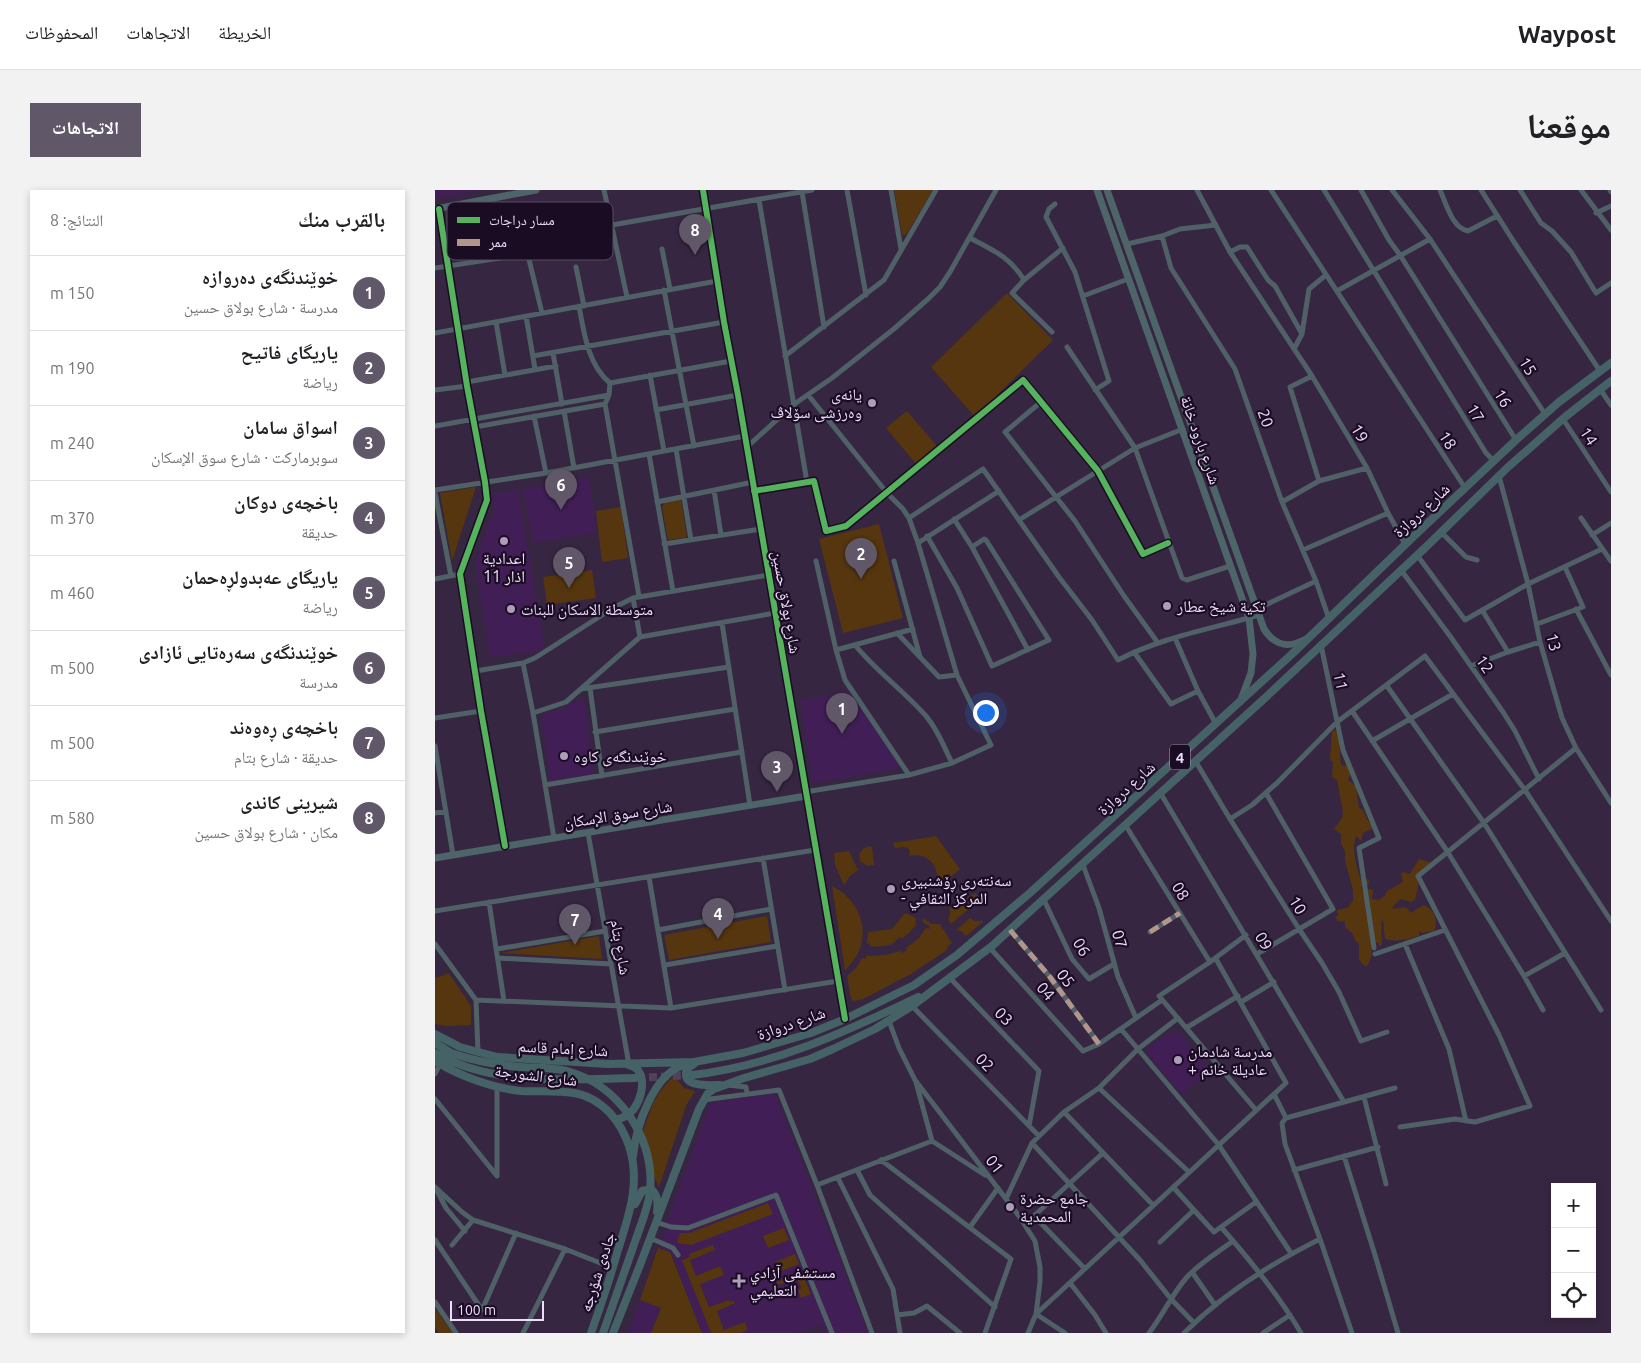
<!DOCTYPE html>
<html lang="ar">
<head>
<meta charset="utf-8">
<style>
	body { margin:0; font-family:Ubuntu,"Noto Naskh Arabic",sans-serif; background:#f2f2f2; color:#202124; direction:rtl }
	.controls { position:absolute; right:15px; bottom:15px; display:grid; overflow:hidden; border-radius:0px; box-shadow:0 2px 8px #0003 }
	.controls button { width:45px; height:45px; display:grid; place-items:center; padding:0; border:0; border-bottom:1px solid #e0e0e0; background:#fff; color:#202124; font:25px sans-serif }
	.scale { position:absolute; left:15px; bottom:12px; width:94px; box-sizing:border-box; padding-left:5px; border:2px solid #eedcfc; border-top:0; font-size:14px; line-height:18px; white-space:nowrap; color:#eedcfc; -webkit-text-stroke:4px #1a0d23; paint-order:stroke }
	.you { position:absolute; left:550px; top:522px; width:18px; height:18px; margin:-12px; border:4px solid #fff; border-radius:50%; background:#1a73e8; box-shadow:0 0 0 8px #1a73e833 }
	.badge { display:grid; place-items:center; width:32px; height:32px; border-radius:50%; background:#605868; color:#fff; font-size:16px; font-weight:700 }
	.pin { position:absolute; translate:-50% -41px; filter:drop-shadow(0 1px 2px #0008) }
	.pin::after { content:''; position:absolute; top:26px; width:18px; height:15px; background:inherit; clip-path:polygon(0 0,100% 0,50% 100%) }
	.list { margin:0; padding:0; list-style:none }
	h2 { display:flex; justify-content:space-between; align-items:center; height:65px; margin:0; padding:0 20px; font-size:21px }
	h2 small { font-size:16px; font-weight:400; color:#757577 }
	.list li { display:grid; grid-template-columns:32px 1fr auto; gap:15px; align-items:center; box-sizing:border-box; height:75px; padding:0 20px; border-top:1px solid #e0e0e0 }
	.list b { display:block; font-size:19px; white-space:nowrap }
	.list p { margin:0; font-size:16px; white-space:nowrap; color:#757577 }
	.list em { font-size:16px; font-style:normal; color:#757577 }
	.icon { flex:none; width:28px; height:28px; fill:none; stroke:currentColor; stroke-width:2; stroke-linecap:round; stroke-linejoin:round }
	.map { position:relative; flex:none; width:1176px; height:1143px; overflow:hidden; direction:ltr; border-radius:0px }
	header { display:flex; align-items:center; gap:30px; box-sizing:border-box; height:70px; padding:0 25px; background:#fff; border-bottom:1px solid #e0e0e0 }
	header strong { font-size:24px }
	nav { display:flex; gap:28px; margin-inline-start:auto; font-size:18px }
	.intro { display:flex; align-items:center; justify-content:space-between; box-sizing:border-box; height:120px; padding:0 30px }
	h1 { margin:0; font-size:35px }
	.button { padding:12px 22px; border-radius:0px; background:#605868; color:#fff; font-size:18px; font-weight:700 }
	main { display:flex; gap:30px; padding:0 30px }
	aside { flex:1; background:#fff; border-radius:0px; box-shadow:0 2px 8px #0003 }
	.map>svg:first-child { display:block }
</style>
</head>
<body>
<header>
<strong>Waypost</strong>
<nav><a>الخريطة</a><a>الاتجاهات</a><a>المحفوظات</a></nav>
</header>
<div class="intro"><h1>موقعنا</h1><a class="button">الاتجاهات</a></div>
<main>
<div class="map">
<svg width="1176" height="1143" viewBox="0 0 1176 1143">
	<rect width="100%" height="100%" fill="#372641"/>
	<!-- built -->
	<path fill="#411f56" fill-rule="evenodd" d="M0 0H49L0 9Z
		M154 287 162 342 98 353 88 299Z
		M83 300 110 460 55 467 40 371 58 323 59 303Z
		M415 501 466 578 378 593 365 510Z
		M145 509 148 510 150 514 159 584 116 591 106 525 127 518Z
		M744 842 775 881 746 904 710 860 731 844Z
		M340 903 433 1143H390L386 1134 364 1143H305L313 1140H289L282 1120 300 1113 299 1111 295 1113 294 1110 274 1117 265 1094 285 1076 261 1086 254 1070 280 1060 254 1065 255 1067 248 1070 276 1143H267L236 1062 205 1110 226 1118 216 1143H193L275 913ZM367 1082 376 1104 366 1099 362 1088 340 1093Z"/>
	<!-- green -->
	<path fill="#55360e" d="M459 0H498L471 45H467Z
		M572 103 618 150 540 227 496 177Z
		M472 221 502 256 481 274 451 238Z
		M41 297 17 371 5 303Z
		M246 309 252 347 233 350 227 317 230 312Z
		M186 317 193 368 167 372 161 321Z
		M444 334 468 428 408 443 384 349Z
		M157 380 161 408 112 415 108 387Z
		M899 540H901L904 550 906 575 909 576 913 573 920 580 917 582 913 590 921 596 924 618 928 620 932 629 939 638 928 643 926 651 921 646C916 660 922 677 926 691L933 689 934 691 933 695H928L926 698 929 703 933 699 938 700 937 709 943 710 950 706 952 701 968 692 966 684 968 682 975 684 984 669 1000 674C981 689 986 688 980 710L976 712 966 709 959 715 957 719 970 717 973 719 975 723 989 715C999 720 1004 730 999 741L987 743 984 741V746C972 750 962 752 950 749L948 730 946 732 947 755 944 756 943 753H941V756L936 758 937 764 933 775 930 776 924 770V754L920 750 918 744 910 737V732L903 731 900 727 903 726 902 720 912 718 918 711V700L910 671V661L906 654V644L899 639 907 628 908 622 902 590 897 587 898 572 895 570 897 542Z
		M501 646 525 679 515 687 502 691C504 673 490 662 474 666L475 661 473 658 469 657 460 658 458 653Z
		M434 656 437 657 439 675 433 676 425 671 424 664 428 659Z
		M414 661 423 680 415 686 409 695 400 675 399 663Z
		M397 696C431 713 439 754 410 780Z
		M540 703 546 709 516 734 513 729 515 725V718Z
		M470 723 478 726 481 729 480 733 482 734 475 742 467 749 465 747 460 751V752C452 757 444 757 435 756V753L432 754 433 742 457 739Z
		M332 726 336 752 234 770 229 745Z
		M535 728 540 731H549L531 746 526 741 521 740Z
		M490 729 496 734H505L517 753 512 757V760L476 784 428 809 420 811 416 809 412 786 421 778 427 768 431 769V766L450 765 465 761 467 763 472 760 471 758 484 748 491 738 494 739 495 736 490 734 487 730Z
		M164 746 167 769 66 763Z
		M14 783 36 816V835L12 836 0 834V788Z
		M239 886 249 898 260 901 251 916 224 997 218 984 215 962 208 941 218 913 226 900Z
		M333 1013 338 1024 256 1055 242 1053 245 1043H254Z
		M349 1038 354 1050 333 1058 328 1046Z
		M278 1055 280 1060 255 1070 261 1086 285 1076 289 1085 265 1094 274 1117 294 1110 295 1112 299 1111 300 1113 282 1121 289 1140 310 1132 313 1140 305 1143H276L247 1070 255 1067 254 1064Z
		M223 1058 235 1062 267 1143H216L226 1118 205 1110Z
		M360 1064 364 1074 344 1082 340 1072Z
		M367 1082 376 1104 366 1108 363 1100 366 1098 362 1088 341 1096 340 1093Z
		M0 1118 18 1143H4L0 1137Z"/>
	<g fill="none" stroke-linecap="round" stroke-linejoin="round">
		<!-- primary-tunnel -->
		<path stroke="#52415d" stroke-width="8" stroke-dasharray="8 4" stroke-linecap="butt" d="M202 888 257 885"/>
		<!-- street -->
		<path stroke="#4f6167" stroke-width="5" d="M169 0 192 107
			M412 0 431 105
			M456 0 466 59
			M762 0 795 62 877 186 932 278 953 323 970 354
			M836 0 1030 298
			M889 0 1051 263 1059 271
			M926 0 954 50 965 65 1081 250
			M957 0 995 49 1110 224
			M1005 0C1011 13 1017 38 1033 41L1062 26
			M1046 0 1079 52 1165 181
			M1085 0 1106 33 1117 41 1136 62 1161 103 1176 93
			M1146 0 1176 40
			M1175 0 1176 2
			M367 2 389 137
			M324 10 372 292
			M620 14 614 19 611 27 640 82 674 191 660 200
			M4 19 32 196 50 292 52 310 25 384 46 521 70 656
			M1161 23 1176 16
			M727 46 736 78 800 179 847 312 881 391 894 429
			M535 48C558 60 575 67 589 90
			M692 54 727 46 745 39 781 35
			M227 59 235 99
			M795 62 805 57H812L833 90 840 96 867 144
			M141 77 149 116
			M0 78 92 64
			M229 100 259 256
			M902 101 995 49
			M648 106 693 89
			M144 116C149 143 153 175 175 193
			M107 123 90 53 177 35 377 0
			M91 126 100 179
			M61 132 70 185
			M617 142 577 103 589 90 628 58
			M0 143 282 91
			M632 157 700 258 747 388 752 390 795 376
			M859 159 867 144 874 99 891 85
			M118 163 127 214
			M98 166 289 132
			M350 166 449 90 501 0
			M215 185 229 261
			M877 186 855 197 884 291
			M32 192 121 176
			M175 193 174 205 170 214 204 406
			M175 193 296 171
			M1165 199 1176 215
			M0 200 32 196
			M606 212 570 242 640 331 689 406 723 453
			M221 220 303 205
			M129 221 139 278
			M99 226 111 283
			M1128 229 1176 302
			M0 236 174 205
			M40 237 170 214
			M312 257 358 215 397 188 460 138 493 109 505 97 515 82 561 0
			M241 259 256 350
			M214 264 238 401
			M1064 286 1093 394 1105 452 1127 528 1141 558 1176 613
			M0 300 111 283 310 246
			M279 300 286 345
			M319 301 379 291 391 341 411 336 588 190 663 281 708 364 733 353
			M0 303 16 386
			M222 312 318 292
			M847 312 884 291 932 278
			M474 328 548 279 624 387 657 430 683 470C727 447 777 439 824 425
			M1146 328 1176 371
			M519 329 537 357 593 460
			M584 330 700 258 748 239
			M1006 342 1031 367 1042 370
			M1157 345 1176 333
			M492 346 522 398 557 476 614 450 551 350 549 349 537 357
			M483 353 564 301
			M229 354 326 339
			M868 360 953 323
			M982 365 1030 430 1093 394 1167 359
			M381 371 401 460 410 490 474 585
			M459 371 485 467
			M966 380 1015 446 1068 522 1080 541 1104 589
			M0 389 25 384
			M198 408 205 447
			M822 419 881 391
			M1141 419 1176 485
			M1047 420 1073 462
			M287 433 315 615
			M1102 434 1148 417 1130 377
			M462 443 504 487 522 485
			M420 455C441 481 469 501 491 526 503 540 509 557 517 573
			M886 455 908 560 944 648 924 658 939 758
			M401 460 478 439
			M699 462 736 514 763 501 740 448
			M88 473 98 523 119 648
			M1036 476 1073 462 1105 452
			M41 481 88 473 100 468 178 418 198 408 333 385
			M952 496 1049 633 1166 820
			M155 498 167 586
			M146 499 294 477
			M763 501 781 534
			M917 521 1012 661 1089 786 1108 820
			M98 523 131 512 205 447 340 423
			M0 528 46 521
			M160 542 300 519
			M937 551 1018 504
			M0 556 18 665
			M761 572 795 629 864 739 887 773 904 802 926 851 952 842
			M110 595 307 562
			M370 602 474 585 517 573 556 555 522 485 483 353 474 328 468 319 452 303 374 206
			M726 604 909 912
			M0 623 11 621
			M795 629 817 615 842 593 902 532 990 466 1090 600 1176 731
			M691 636 775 772 811 745
			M153 643 194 875
			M328 668 350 800
			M648 675 664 718 683 787 701 828
			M214 687 236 818
			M609 710 637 769 654 789 679 774
			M54 712 69 811
			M0 721 380 660
			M223 740 336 719
			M575 740 615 787 664 854
			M715 742 745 723
			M0 754 41 810 43 863
			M970 754 1014 859 1031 931
			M555 758 648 861 664 854 727 810
			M62 759 170 741
			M822 764 898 719 831 603
			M940 764 1010 740
			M63 768 176 774
			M775 772 724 806 821 920
			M230 775 342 756
			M1089 786 1130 763
			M515 788 604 881 594 936
			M41 810 236 818 403 791
			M806 812 839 792
			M477 816 604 946
			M454 831 464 858 480 890 584 1026 600 1051 605 1077V1092L601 1124 593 1143
			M751 838 803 806
			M686 839 783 954 856 1063
			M0 884 5 874
			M481 892 497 951 550 985
			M293 895 311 897 312 904
			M664 898 754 982
			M839 904 851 928
			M929 907 951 994
			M0 909 62 986
			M268 910 344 900 382 995 437 1143
			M629 922 718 1015
			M965 937 1020 929 1040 932 1095 916 1064 845 983 686 1141 558
			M597 953 705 1070 736 1109 759 1133
			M909 966 940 1065 963 1143
			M446 970 576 1069 550 1143
			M422 980 435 1005 560 1117
			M859 980 943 957
			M62 985V897
			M403 988 458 1099 465 1143
			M382 995 497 951
			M0 997 27 1022 38 1030 130 1059 178 1078
			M738 997 779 1042 821 1012
			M2 1001 11 1018 30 1041
			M571 1009 597 953 629 922 664 898 703 859 743 828
			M599 1026 650 1079
			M221 1032 236 1037 253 1038 341 1005 397 1143
			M590 1034 668 963
			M535 1037 563 998
			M786 1037C815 1070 844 1105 866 1143
			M215 1048 238 1058 243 1065
			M0 1050 47 1120
			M725 1052 759 1020
			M17 1055 38 1030
			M757 1082 780 1115
			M635 1093 660 1125 671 1143
			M0 1112 21 1143
			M47 1120 81 1043
			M462 1125 479 1123 492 1116 525 1143
			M88 1143 130 1059
			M630 1143 601 1124 851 893 781 769
			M714 1143C728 1125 737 1104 752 1087 765 1073 783 1062 798 1051
			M749 1143C788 1104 837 1073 885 1049
			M828 1143 855 1125
			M917 1143 885 1049 850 954 847 933 851 928 960 898"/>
		<!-- secondary -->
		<path stroke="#4d6468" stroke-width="7" d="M268 0 289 132 303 205 410 829
			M662 0 814 428 818 464 816 483 805 512
			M672 0 829 439C840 456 853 459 871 449
			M0 19 101 0
			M0 668 371 606"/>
		<!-- primary -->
		<path stroke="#456366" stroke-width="8" d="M0 844 25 857 62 867 173 874 259 872 308 863 376 843 410 829 479 795 522 765 596 702 857 464 978 347 1081 250 1124 212 1176 173
			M0 853 16 863
			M0 863C59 897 135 889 200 888
			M0 871C25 886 57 898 86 901 104 902 121 900 139 903 153 905 165 913 175 923 184 933 190 944 194 956 206 992 194 1025 183 1060 175 1088 166 1115 156 1143
			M259 874C256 876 252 878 251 882 249 898 276 895 285 895
			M257 885C338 876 410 842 483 807
			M181 930C186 928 191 927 195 923 205 914 211 893 204 882 202 878 198 876 194 875
			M198 966C201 937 218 884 249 875
			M200 1014 207 1001 216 999C223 1005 223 1013 222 1022
			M168 1143 202 1046
			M178 1143 205 1075 264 919 273 903 279 899 309 888 375 869 398 859 440 839 477 816 557 756 830 508 992 356 1072 278 1130 227 1176 191"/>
		<!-- primary-bridge -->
		<path stroke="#456366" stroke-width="8" d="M16 863C39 871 62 875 86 877 102 878 117 877 132 881 184 895 220 948 215 1002 213 1017 207 1032 202 1046"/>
		<!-- quiet -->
		<path stroke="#b2968c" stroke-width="5" stroke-dasharray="10 5" stroke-linecap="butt" d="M575 740 615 787 664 854
			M715 742 745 723"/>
		<defs>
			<path id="cycleway" d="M268 0 289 132 303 205 410 829
				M4 19 32 196 50 292 52 310 25 384 46 521 70 656
				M319 301 379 291 391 341 411 336 588 190 663 281 708 364 733 353"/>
		</defs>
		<!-- cycleway casing -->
		<use href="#cycleway" stroke="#1a0d23" stroke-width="9"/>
		<!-- cycleway -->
		<use href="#cycleway" stroke="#56b35d" stroke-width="6"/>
	</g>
	<!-- markers -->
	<g fill="#ae9cbb" stroke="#1a0d23" stroke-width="2">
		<circle cx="437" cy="213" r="5"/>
		<circle cx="69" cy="351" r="5"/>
		<circle cx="732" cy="416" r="5"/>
		<circle cx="76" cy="419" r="5"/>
		<circle cx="129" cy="566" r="5"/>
		<circle cx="456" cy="699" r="5"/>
		<circle cx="743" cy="870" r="5"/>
		<circle cx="575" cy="1017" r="5"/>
		<path d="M301.5 1083.5h5v5h5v5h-5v5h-5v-5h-5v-5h5z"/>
	</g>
	<g text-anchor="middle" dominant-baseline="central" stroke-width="4.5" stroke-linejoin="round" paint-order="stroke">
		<!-- shield labels -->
		<rect fill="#1a0d23" stroke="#ae9ebb" stroke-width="1" x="735" y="554.5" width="20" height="25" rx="4"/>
		<g font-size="15" font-weight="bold" fill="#eedcfc">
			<text x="745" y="567">4</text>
		</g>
		<!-- street labels -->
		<g font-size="16" fill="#eedcfc" stroke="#1a0d23">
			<text transform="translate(1093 176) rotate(58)">15</text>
			<text transform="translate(1068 208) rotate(58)">16</text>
			<text transform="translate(1041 223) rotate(59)">17</text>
			<text transform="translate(831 228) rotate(70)">20</text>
			<text transform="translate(925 243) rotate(59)">19</text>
			<text transform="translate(1154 246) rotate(57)">14</text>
			<text transform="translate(766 250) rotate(71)">شارع بارود خانة</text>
			<text transform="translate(1013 250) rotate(57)">18</text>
			<text transform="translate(986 320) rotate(-43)">شارع دروازة</text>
			<text transform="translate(352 412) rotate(80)">شارع بولاق حسين</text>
			<text transform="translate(1119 452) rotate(76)">13</text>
			<text transform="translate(1050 474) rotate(55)">12</text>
			<text transform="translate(906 491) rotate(78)">11</text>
			<text transform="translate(691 598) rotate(-42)">شارع دروازة</text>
			<text transform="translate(183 624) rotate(-9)">شارع سوق الإسكان</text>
			<text transform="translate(746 701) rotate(59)">08</text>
			<text transform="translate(863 715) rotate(58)">10</text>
			<text transform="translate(685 749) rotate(74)">07</text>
			<text transform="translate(829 751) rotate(59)">09</text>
			<text transform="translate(186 757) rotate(80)">شارع بتام</text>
			<text transform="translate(647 757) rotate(59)">06</text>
			<text transform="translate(631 788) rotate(53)">05</text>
			<text transform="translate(611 801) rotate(48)">04</text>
			<text transform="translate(569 826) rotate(46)">03</text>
			<text transform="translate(356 833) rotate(-19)">شارع دروازة</text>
			<text transform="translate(128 858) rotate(3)">شارع إمام قاسم</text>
			<text transform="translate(550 872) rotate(46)">02</text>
			<text transform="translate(101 885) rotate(7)">شارع الشورجة</text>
			<text transform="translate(560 974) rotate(52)">01</text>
			<text transform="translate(162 1082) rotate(-72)">جادەی شۆرجە</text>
		</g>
		<!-- poi labels -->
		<g font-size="16" fill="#eedcfc" stroke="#1a0d23" text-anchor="start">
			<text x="427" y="204" text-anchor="end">یانەی<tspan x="427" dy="18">وەرزشی سۆلاڤ</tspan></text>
			<text x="69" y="368" text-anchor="middle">اعدادية<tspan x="69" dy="18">11 اذار</tspan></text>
			<text x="742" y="416">تكية شيخ عطار</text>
			<text x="86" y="419">متوسطة الاسكان للبنات</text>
			<text x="139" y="566">خوێندنگەی کاوە</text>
			<text x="466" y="690">سەنتەری ڕۆشنبیری<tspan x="466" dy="18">- المرکز الثقافي</tspan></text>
			<text x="753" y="861">مدرسة شادمان<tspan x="753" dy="18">+ عاديلة خانم</tspan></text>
			<text x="585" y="1008">جامع حضرة<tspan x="585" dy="18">المحمدية</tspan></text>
			<text x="315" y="1082">مستشفى آزادي<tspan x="315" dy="18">التعليمي</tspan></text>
		</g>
	</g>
	<!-- legend -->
	<rect x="12" y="12" width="166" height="58" rx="8" fill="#1a0d23" stroke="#5a4b64" stroke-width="1"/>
	<rect x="22" y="27" width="23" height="6" fill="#56b35d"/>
	<rect x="22" y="49" width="23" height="7" fill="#b2968c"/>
	<g font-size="14" fill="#eedcfc">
		<text x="54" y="35">مسار دراجات</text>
		<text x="54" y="57">ممر</text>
	</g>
</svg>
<div class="controls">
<button>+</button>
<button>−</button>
<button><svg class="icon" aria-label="locate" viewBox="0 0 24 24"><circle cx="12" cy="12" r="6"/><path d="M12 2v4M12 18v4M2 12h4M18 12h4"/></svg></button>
</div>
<div class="scale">100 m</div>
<div class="you"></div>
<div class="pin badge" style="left:407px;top:544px">1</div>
<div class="pin badge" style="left:426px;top:389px">2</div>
<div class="pin badge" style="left:342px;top:602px">3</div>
<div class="pin badge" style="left:283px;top:749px">4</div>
<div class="pin badge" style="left:134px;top:398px">5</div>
<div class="pin badge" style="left:126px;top:320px">6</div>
<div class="pin badge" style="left:140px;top:755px">7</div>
<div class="pin badge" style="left:260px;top:65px">8</div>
</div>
<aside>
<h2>بالقرب منك<small>النتائج: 8</small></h2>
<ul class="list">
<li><span class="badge">1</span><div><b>خوێندنگەی دەروازە</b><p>مدرسة · شارع بولاق حسين</p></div><em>150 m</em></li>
<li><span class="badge">2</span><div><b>یاریگای فاتیح</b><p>رياضة</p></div><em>190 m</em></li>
<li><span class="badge">3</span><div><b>اسواق سامان</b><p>سوبرماركت · شارع سوق الإسكان</p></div><em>240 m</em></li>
<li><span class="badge">4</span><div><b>باخچەی دوکان</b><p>حديقة</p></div><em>370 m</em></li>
<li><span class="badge">5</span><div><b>یاریگای عەبدولڕەحمان</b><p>رياضة</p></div><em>460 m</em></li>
<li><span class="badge">6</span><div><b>خوێندنگەی سەرەتایی ئازادی</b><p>مدرسة</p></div><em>500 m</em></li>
<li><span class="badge">7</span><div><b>باخچەی ڕەوەند</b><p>حديقة · شارع بتام</p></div><em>500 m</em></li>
<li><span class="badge">8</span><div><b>شیرینی کاندی</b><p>مكان · شارع بولاق حسين</p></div><em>580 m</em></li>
</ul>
</aside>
</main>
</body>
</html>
